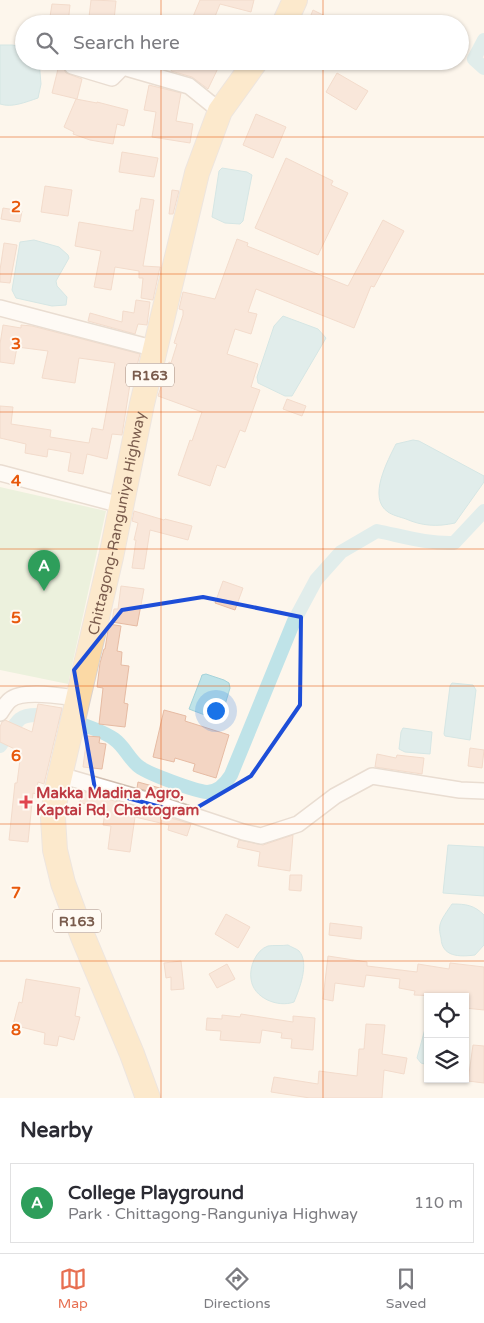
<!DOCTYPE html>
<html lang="en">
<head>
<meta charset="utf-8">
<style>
	body { margin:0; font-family:"Varela Round",sans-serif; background:#f2f2f3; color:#2b2b33 }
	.controls { position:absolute; right:15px; bottom:15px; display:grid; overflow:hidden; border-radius:0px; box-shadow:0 1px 4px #0004 }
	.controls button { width:45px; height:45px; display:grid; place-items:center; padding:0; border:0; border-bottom:1px solid #e1e1e2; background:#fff; color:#2b2b33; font:25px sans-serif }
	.you { position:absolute; left:215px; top:710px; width:18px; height:18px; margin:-12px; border:4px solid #fff; border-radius:50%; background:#1a73e8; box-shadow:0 0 0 8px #1a73e833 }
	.badge { display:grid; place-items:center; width:32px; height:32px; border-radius:50%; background:#e76f51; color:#fff; font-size:16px; font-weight:700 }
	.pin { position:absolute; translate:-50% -41px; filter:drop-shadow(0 1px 2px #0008) }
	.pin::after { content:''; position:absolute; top:26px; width:18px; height:15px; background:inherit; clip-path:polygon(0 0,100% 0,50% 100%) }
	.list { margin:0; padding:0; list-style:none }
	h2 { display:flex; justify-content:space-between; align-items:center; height:65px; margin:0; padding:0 20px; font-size:21px }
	h2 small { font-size:16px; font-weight:400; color:#7c7c81 }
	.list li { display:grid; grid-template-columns:32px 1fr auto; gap:15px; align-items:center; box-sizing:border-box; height:80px; margin:0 10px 10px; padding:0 10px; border:1px solid #e1e1e2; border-radius:0px }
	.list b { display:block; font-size:19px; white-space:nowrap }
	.list p { margin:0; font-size:16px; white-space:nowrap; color:#7c7c81 }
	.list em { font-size:16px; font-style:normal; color:#7c7c81 }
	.icon { flex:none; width:28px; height:28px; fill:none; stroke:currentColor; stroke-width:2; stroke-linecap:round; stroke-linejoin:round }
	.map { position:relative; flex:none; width:484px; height:1098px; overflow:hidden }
	.search { position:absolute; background:#fff; box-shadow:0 1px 4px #0004; left:15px; right:15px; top:15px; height:55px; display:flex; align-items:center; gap:12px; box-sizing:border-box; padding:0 18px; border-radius:28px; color:#7c7c81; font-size:19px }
	.sheet { height:155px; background:#fff }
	nav { display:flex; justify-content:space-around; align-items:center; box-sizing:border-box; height:70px; border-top:1px solid #e1e1e2; background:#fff; font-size:14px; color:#7c7c81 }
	nav a { display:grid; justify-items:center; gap:2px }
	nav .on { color:#e76f51 }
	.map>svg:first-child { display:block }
</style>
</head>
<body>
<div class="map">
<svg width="484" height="1098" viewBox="0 0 484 1098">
	<rect width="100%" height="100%" fill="#fdf6ec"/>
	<!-- green -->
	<path fill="#d8ecc9" d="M0 487 106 511 68 684 0 670Z"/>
	<!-- water -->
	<path fill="#bfe3e8" stroke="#a5d3da" d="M0 45H12L24 47V61H39L41 84 38 98C26 102 12 108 0 104Z
		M222 168 247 172 252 175 243 221 240 224 225 223 212 217 219 171Z
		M34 240 59 247 68 255 69 258 56 281 57 286 67 297 66 305 52 306 16 298 12 290 20 242Z
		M283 316 318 329 326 338 292 396H285L258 383 257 377 274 326Z
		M413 440 419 441 484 476V482L455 523C437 527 422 526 406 519 400 517 392 515 388 512 367 498 388 460 396 444Z
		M206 674 224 680 229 683 230 688 221 718 218 720 189 709 201 678 202 675Z
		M452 683 473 685 476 690 470 740 445 736 444 734 450 686Z
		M403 728 432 732 430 754 405 752 399 749 401 732Z
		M448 845 484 847V896L443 893Z
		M452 904C466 904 474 905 484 915V945L475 955C459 957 442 957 441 938 440 934 439 929 440 925 441 919 448 910 452 904Z
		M288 945C291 947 297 949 299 951 310 963 299 990 294 1002 278 1008 253 998 251 979 249 967 256 950 268 946 274 945 282 946 288 945Z
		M428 1018V1065L421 1063 417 1058Z"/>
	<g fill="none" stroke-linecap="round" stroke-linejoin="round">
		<!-- canal -->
		<path stroke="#bfe3e8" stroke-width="14" d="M484 40 474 59 484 68
			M0 746C5 739 14 724 20 719 37 706 99 728 114 739 124 746 128 757 137 765 145 773 195 791 207 792 218 792 226 783 231 775L294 621 316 580 341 552 377 531C402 536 428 544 454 543L484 511"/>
	</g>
	<!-- building -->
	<path fill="#f3d5c3" stroke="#e6bba3" d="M91 0 116 1 114 20 89 17Z
		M200 0H254L251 12 220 4 212 24H203L192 19Z
		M52 4 70 5 68 24 49 23Z
		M313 10 341 24H317L309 20Z
		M60 61H64L63 68 66 73 82 79 77 99 52 93Z
		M176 61H213L220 64 208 89 192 77 171 71Z
		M337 73 368 91 356 110 326 92Z
		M149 85 181 93 176 121 193 124 190 143 152 137 156 112 144 110Z
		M76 99 97 103V102L128 110 124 126 117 124 113 144 90 140 73 134 74 132 64 127Z
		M256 114 286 127 273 158 243 145Z
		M122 152 158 158 154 177 119 172Z
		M286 158 333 181 331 185 348 193 318 255 255 228Z
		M45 186 72 190 68 216 41 212Z
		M172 190 179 191 173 214H169Z
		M141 198 154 200 143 266 160 267 153 300 141 298 143 278H139V271L115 267 111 290 94 287 101 251 75 246 79 222 133 231 136 210H139Z
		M3 208 22 211 20 222 1 219Z
		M383 220 404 231 374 287 371 286 354 328 256 289 248 312 257 314 251 334 235 329 227 354 258 364 251 387 260 390 245 432 240 430 225 468 217 465 210 486 178 475 190 440 192 441 202 412 158 396 169 362 171 363 177 344 174 343 183 315V310L179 309 183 292 215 299 237 239 248 243 247 246 348 286Z
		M4 243 17 245 10 283 0 282V270Z
		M136 300 150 302 147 325 138 324 135 334 88 321 90 313 122 322 123 311 134 313Z
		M3 325 21 328V325L32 326 140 354 132 385 130 384 122 435 112 434 107 459 87 454 83 474 68 471 71 453 48 449 47 457 25 453 26 444 0 438V406L13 407 11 424 51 430 50 437 89 443 92 428 103 430 115 363 79 358 75 383 42 378 48 351 17 347 14 364 0 362V344Z
		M287 399 306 406 302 416 283 409Z
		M134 511 164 520 165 519 192 526 188 540 150 530 144 569 132 568 136 540H134L138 523 132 521Z
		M223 581 243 588 235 610 215 603Z
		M121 586 144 589 137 626 112 622 114 609H118Z
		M109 624 121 626 117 651 122 652 121 665 129 666 124 703 128 704 125 727 99 724 103 688 97 687 100 663 104 649H105Z
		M38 704 62 708 44 784 38 782 36 794 33 793 28 842 9 840 15 783H17L21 752 0 742V727L2 722 5 720 32 732Z
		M164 710 186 716 185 721 229 735 216 778 193 771 195 764 175 758 174 762 153 757Z
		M87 736 100 737 99 743 106 744 102 769 83 767Z
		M470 748 484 750 482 768 468 766Z
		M377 754 396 758 397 755 424 758 422 774 375 767Z
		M138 782 167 790 165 796 137 788Z
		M81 791 191 824 187 836 168 830 169 825 135 817 130 852 108 849 111 826 103 825 106 807 80 803Z
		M293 835 290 871 258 866 260 852 237 847 239 840 263 845Z
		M290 875H302L301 891 289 890Z
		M226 914 250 927 238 948 215 934Z
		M330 923 362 927 361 939 329 935Z
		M328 956 367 962V966L417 972 418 964 449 969 450 963 484 967V1010L465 1008V997L414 995 415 991 399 988 400 979 366 975 364 987 335 983 333 1001 323 999Z
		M181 961 184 989 171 990V977L166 978 164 963Z
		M227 964 235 979 217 988 209 974Z
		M26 979 80 988 75 1016 80 1017 74 1040 59 1036 57 1046 44 1044 45 1033 13 1025 19 1002 22 1003Z
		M241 1014 293 1022V1016L315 1018 313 1050 291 1048 292 1039 281 1038 282 1033 262 1030 260 1043 220 1040 221 1031 206 1030 207 1018 222 1019V1015L240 1017Z
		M366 1024 385 1025 382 1054 407 1058 404 1074 384 1070 382 1098H310L271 1092 274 1077 318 1084 319 1071 357 1076 359 1049H364Z
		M473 1045 484 1046V1083L468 1081Z"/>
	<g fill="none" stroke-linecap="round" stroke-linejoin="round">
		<defs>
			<path id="minor" d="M72 66 112 78 123 67 189 86 220 111
				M0 308 156 349
				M0 473 121 505
				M0 713C3 709 6 703 10 700 23 689 61 696 77 698
				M60 775 153 802 243 832 261 836 298 824 335 796 372 776 460 790 484 791"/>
			<g id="primary">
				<path d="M284 24 295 0"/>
				<path id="s1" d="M148 1098 132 1054 83 937 63 883 55 850 53 818 56 793 111 557 142 404 197 173 220 111 256 61"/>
			</g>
		</defs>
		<!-- minor casing -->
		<use href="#minor" stroke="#d1beb0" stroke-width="18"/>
		<!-- primary casing -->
		<use href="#primary" stroke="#dad1cd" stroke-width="26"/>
		<!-- minor -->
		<use href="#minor" stroke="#fff" stroke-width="15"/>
		<!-- primary -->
		<use href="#primary" stroke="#fbd9a5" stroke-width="24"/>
	</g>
	<!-- marked area -->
	<path d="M0 0H484V1098H0ZM203 597 301 617 300 705 251 776 186 814 95 789 74 670 122 610Z" fill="#fdf6ec" fill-opacity=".55" fill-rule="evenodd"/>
	<path fill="none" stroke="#1d4ed8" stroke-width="4" stroke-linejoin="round" d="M203 597 301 617 300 705 251 776 186 814 95 789 74 670 122 610Z"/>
	<!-- grid -->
	<path fill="none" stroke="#e8590c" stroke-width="1" stroke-opacity="0.55" d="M161 0V24M323 0V24M161 61V1098M323 61V1098M0 137H484M0 274H484M0 412H484M0 549H484M0 686H484M0 824H484M0 961H484"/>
	<!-- markers -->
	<path fill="#e0444e" stroke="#fffaf3" stroke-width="2" d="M23.5 794.5h5v5h5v5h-5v5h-5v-5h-5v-5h5z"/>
	<g text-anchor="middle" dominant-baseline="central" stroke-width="4" stroke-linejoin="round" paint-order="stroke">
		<!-- shield labels -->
		<g fill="#fffaf3" stroke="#a28b7f" stroke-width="1">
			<rect x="126" y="363.5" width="48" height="23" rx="4"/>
			<rect x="53" y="909.5" width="48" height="23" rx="4"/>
		</g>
		<g font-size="14" font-weight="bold" fill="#7a5c4d">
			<text x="150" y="375">R163</text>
			<text x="77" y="921">R163</text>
		</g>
		<!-- street labels -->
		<g font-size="15" fill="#7a5c4d" stroke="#fffaf3">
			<text stroke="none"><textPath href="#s1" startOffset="599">Chittagong-Ranguniya Highway</textPath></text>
		</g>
		<!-- health labels -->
		<g font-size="15" font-weight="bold" fill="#be3a42" stroke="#fffaf3" text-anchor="start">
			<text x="36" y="793">Makka Madina Agro,<tspan x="36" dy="17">Kaptai Rd, Chattogram</tspan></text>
		</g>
	</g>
	<g font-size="16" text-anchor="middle" font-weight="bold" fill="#e8590c" stroke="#fffaf3" stroke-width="4" stroke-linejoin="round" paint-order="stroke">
		<text x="16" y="212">2</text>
		<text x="16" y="349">3</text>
		<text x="16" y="486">4</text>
		<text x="16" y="623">5</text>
		<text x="16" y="761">6</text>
		<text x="16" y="898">7</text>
		<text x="16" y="1035">8</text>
	</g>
</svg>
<div class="controls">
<button><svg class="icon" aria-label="locate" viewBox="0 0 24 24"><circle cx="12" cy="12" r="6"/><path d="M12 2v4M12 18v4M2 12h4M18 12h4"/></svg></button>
<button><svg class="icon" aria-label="layers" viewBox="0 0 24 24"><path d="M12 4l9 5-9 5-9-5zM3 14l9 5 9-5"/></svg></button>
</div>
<div class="you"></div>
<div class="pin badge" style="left:44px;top:591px;background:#2e9e5b">A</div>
<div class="search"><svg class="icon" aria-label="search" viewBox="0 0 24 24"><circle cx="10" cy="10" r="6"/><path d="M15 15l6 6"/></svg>Search here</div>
</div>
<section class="sheet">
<h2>Nearby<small></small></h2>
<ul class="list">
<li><span class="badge" style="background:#2e9e5b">A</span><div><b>College Playground</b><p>Park · Chittagong-Ranguniya Highway</p></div><em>110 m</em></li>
</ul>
</section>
<nav>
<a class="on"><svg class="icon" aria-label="map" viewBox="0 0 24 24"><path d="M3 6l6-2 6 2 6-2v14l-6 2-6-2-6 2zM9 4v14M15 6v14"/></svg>Map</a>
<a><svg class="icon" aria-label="directions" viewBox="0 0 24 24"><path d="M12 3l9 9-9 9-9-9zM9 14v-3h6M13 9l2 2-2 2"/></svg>Directions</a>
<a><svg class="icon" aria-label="saved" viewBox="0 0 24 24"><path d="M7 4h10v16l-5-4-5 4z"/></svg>Saved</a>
</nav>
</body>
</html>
